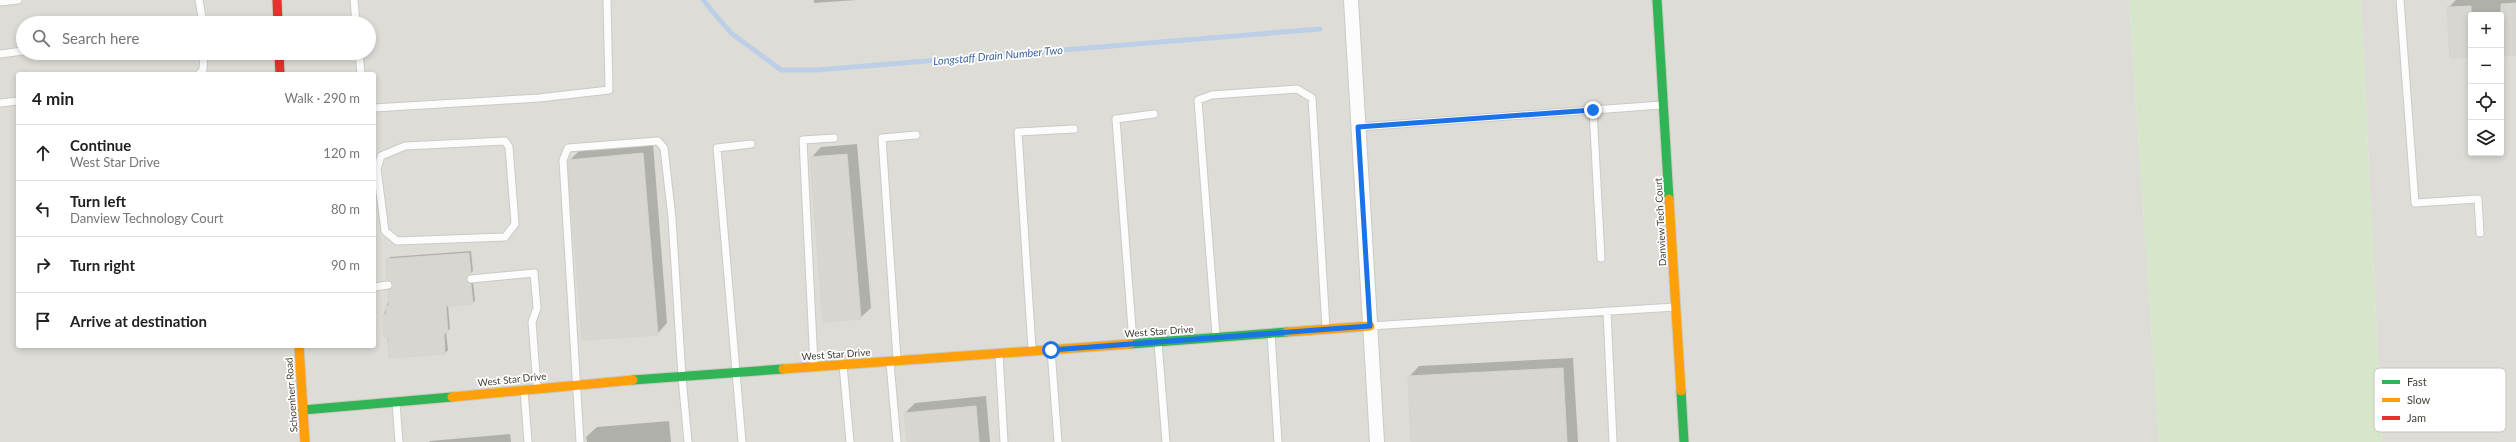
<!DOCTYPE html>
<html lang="en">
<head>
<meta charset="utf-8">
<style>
	body { margin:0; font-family:Lato,sans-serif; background:#f6f6f6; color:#222 }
	.controls { position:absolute; right:12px; top:12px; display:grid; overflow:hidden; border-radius:4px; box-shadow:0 2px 6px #0003 }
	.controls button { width:36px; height:36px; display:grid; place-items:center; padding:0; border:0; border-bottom:1px solid #e0e0e0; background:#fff; color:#222; font:20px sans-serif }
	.stop { position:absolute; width:12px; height:12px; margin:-9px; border:3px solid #1a73e8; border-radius:50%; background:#fff }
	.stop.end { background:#1a73e8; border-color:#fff; box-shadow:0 1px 4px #0008 }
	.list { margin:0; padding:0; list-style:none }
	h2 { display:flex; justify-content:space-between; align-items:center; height:52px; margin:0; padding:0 16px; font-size:17px }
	h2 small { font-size:13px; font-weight:400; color:#767676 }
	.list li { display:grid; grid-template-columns:26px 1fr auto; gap:12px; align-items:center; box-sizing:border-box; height:56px; padding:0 16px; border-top:1px solid #e0e0e0 }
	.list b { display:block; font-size:15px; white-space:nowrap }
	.list p { margin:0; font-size:13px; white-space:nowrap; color:#767676 }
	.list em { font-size:13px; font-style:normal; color:#767676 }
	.icon { flex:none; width:22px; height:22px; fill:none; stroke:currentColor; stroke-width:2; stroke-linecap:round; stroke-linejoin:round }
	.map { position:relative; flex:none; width:2516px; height:442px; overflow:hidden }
	.search { position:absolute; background:#fff; box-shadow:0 2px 6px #0003; left:16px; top:16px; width:360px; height:44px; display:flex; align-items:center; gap:10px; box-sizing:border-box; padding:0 14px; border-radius:22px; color:#767676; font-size:15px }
	.panel { position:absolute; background:#fff; box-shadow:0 2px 6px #0003; left:16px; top:72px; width:360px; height:276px; border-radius:4px }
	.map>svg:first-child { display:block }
</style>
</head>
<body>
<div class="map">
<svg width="2516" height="442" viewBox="0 0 2516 442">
	<rect width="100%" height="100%" fill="#edede8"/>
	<!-- industrial -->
	<path fill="#dddcd6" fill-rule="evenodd" d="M0 0H2129L2159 442H0ZM23 23H369V53H23ZM18 74H374V346H18Z
		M2361 0H2516V442H2382ZM2471 15H2501V153H2471Z"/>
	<!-- green -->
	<path fill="#d6e6ca" d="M2129 0H2361L2382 442H2159Z"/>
	<!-- shadow -->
	<path fill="#0003" d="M814 0H856L814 3Z
		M2456 0H2516V54L2501 55V15H2471V56L2448 8Z
		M653 143 667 323 657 334 570 160 580 150Z
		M857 144 871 308 860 318 811 158 821 147Z
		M471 251 473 271 468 276 473 281 475 301 472 303 448 305 450 329 446 332 448 350 445 353 390 357 384 314 394 285 387 260 390 257Z
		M1573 358 1578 442H1412L1409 377 1419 366Z
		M986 396 990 442H908L905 413 915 403Z
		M669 421 671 442H587L586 437 597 427Z
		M510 434 511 442H429L430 441Z"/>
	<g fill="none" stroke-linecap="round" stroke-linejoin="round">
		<!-- stream -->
		<path stroke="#bdcfe7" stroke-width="5" d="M703 0 731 33 781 70H817L1320 29"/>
	</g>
	<!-- building -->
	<path fill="#d7d6d1" stroke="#d5d4ce" d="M2516 3V55L2501 56V4Z
		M2471 6V57L2450 58 2447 7Z
		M643 153 658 335 582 340 568 160Z
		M847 154 861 319 823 322 810 157Z
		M469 253 471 274 466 279 471 284 473 304 446 306 448 333H444L445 354 389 358 388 337 384 338 382 314H386V306L389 305 388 290 393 285 387 280 386 259Z
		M1563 368 1567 442H1411L1408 376Z
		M976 406 979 442H907L904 413Z"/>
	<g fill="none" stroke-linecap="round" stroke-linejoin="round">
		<defs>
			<path id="lane" d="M199 0 203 23
				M354 0 356 23
				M2400 0 2415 203 2478 199 2480 233
				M0 2 18 0
				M359 53 361 74
				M0 54 23 51
				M199 74 203 70 204 53
				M0 103 18 101
				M374 108 539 98 609 90 607 0
				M1593 110 1601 258
				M1358 127 1662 105
				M505 141 509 147 515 224 505 237 397 241 385 231 377 169 381 156 405 146Z
				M471 279 534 273 537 308 532 322 537 387
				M374 287 388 285
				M1607 311 1613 442
				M1370 326 1675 307
				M1271 334 1278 442
				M1216 335 1198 100 1212 95 1297 89 1312 98 1326 328
				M1133 342 1116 119 1154 114
				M1158 342 1166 442
				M1032 349 1018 132 1074 129
				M1051 350 1058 442
				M999 354 1004 442
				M897 359 882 138 916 135
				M890 363 897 442
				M814 365 803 140 834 138
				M843 365 850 442
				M524 390 528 442
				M396 403 399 442
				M580 442 563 160 568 148 658 141 664 148 672 218 682 377 688 442
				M742 442 717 148 751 144"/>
			<path id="street" d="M1351 0 1377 442"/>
			<path id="fast" d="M1657 0 1669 199
				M1130 344 1287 332
				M633 380 783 369
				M1681 391 1684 442
				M303 410 452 397"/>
			<path id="slow" d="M1669 199 1681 391
				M1287 332 1370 326
				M299 346 305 442
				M783 369 1130 344
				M452 397 633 380"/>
			<path id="jam" d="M277 0 278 23
				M279 53 280 74"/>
		</defs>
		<!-- lane casing -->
		<use href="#lane" stroke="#cbcac6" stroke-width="9"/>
		<!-- street casing -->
		<use href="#street" stroke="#cbcac6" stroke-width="16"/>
		<!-- fast casing -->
		<use href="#fast" stroke="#cbcac0" stroke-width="11"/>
		<!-- slow casing -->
		<use href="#slow" stroke="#cbcac0" stroke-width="11"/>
		<!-- jam casing -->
		<use href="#jam" stroke="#cbcac0" stroke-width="11"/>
		<!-- lane -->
		<use href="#lane" stroke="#fcfcfc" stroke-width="7"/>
		<!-- street -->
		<use href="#street" stroke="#fcfcfc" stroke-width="14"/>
		<!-- fast -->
		<use href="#fast" stroke="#30b455" stroke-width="9"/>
		<!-- slow -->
		<use href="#slow" stroke="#ff9f0a" stroke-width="9"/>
		<!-- jam -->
		<use href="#jam" stroke="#e5322d" stroke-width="9"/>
	</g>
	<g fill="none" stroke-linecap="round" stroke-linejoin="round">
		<!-- route -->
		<path stroke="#1a73e8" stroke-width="5" d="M1051 350 1370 326 1358 127 1593 110"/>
	</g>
	<g text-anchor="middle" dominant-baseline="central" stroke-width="3.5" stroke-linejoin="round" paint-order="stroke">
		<!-- street labels -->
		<g font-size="10" fill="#423f35" stroke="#fff">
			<text transform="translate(1660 222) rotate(-93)">Danview Tech Court</text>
			<text transform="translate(1159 331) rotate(-4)">West Star Drive</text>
			<text transform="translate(836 354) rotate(-4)">West Star Drive</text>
			<text transform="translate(512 379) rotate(-6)">West Star Drive</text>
			<text transform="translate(291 395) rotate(-94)">Schoenherr Road</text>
		</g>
		<!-- water labels -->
		<g font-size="11" font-style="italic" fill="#3d659f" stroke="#fff">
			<text transform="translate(998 55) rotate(-5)">Longstaff Drain Number Two</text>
		</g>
	</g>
	<!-- legend -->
	<rect x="2374" y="368" width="132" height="64" rx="6" fill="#fff" stroke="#c6c5c2" stroke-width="1"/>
	<rect x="2382" y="380" width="18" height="4" fill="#30b455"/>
	<rect x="2382" y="398" width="18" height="4" fill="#ff9f0a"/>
	<rect x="2382" y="416" width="18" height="4" fill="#e5322d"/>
	<g font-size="11" fill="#423f35">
		<text x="2407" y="386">Fast</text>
		<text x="2407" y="404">Slow</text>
		<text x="2407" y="422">Jam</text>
	</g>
</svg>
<div class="controls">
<button>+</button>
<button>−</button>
<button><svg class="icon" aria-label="locate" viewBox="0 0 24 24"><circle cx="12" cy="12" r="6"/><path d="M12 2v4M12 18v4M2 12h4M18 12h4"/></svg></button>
<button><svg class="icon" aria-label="layers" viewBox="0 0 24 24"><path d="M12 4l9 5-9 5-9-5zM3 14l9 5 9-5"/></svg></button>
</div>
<div class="stop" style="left:1051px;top:350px"></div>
<div class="stop end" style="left:1593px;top:110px"></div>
<div class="search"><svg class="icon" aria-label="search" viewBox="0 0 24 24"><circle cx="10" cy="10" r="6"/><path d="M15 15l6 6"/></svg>Search here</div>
<section class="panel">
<h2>4 min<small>Walk · 290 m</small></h2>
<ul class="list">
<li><svg class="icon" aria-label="ahead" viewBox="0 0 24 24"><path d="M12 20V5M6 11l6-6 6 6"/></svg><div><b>Continue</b><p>West Star Drive</p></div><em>120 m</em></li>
<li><svg class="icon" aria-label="left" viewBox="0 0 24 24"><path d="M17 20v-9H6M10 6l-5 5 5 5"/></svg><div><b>Turn left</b><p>Danview Technology Court</p></div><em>80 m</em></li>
<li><svg class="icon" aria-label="right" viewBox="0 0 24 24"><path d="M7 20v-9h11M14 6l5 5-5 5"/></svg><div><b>Turn right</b></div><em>90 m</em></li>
<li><svg class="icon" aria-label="arrive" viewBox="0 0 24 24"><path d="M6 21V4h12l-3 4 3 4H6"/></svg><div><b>Arrive at destination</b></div></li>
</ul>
</section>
</div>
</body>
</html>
